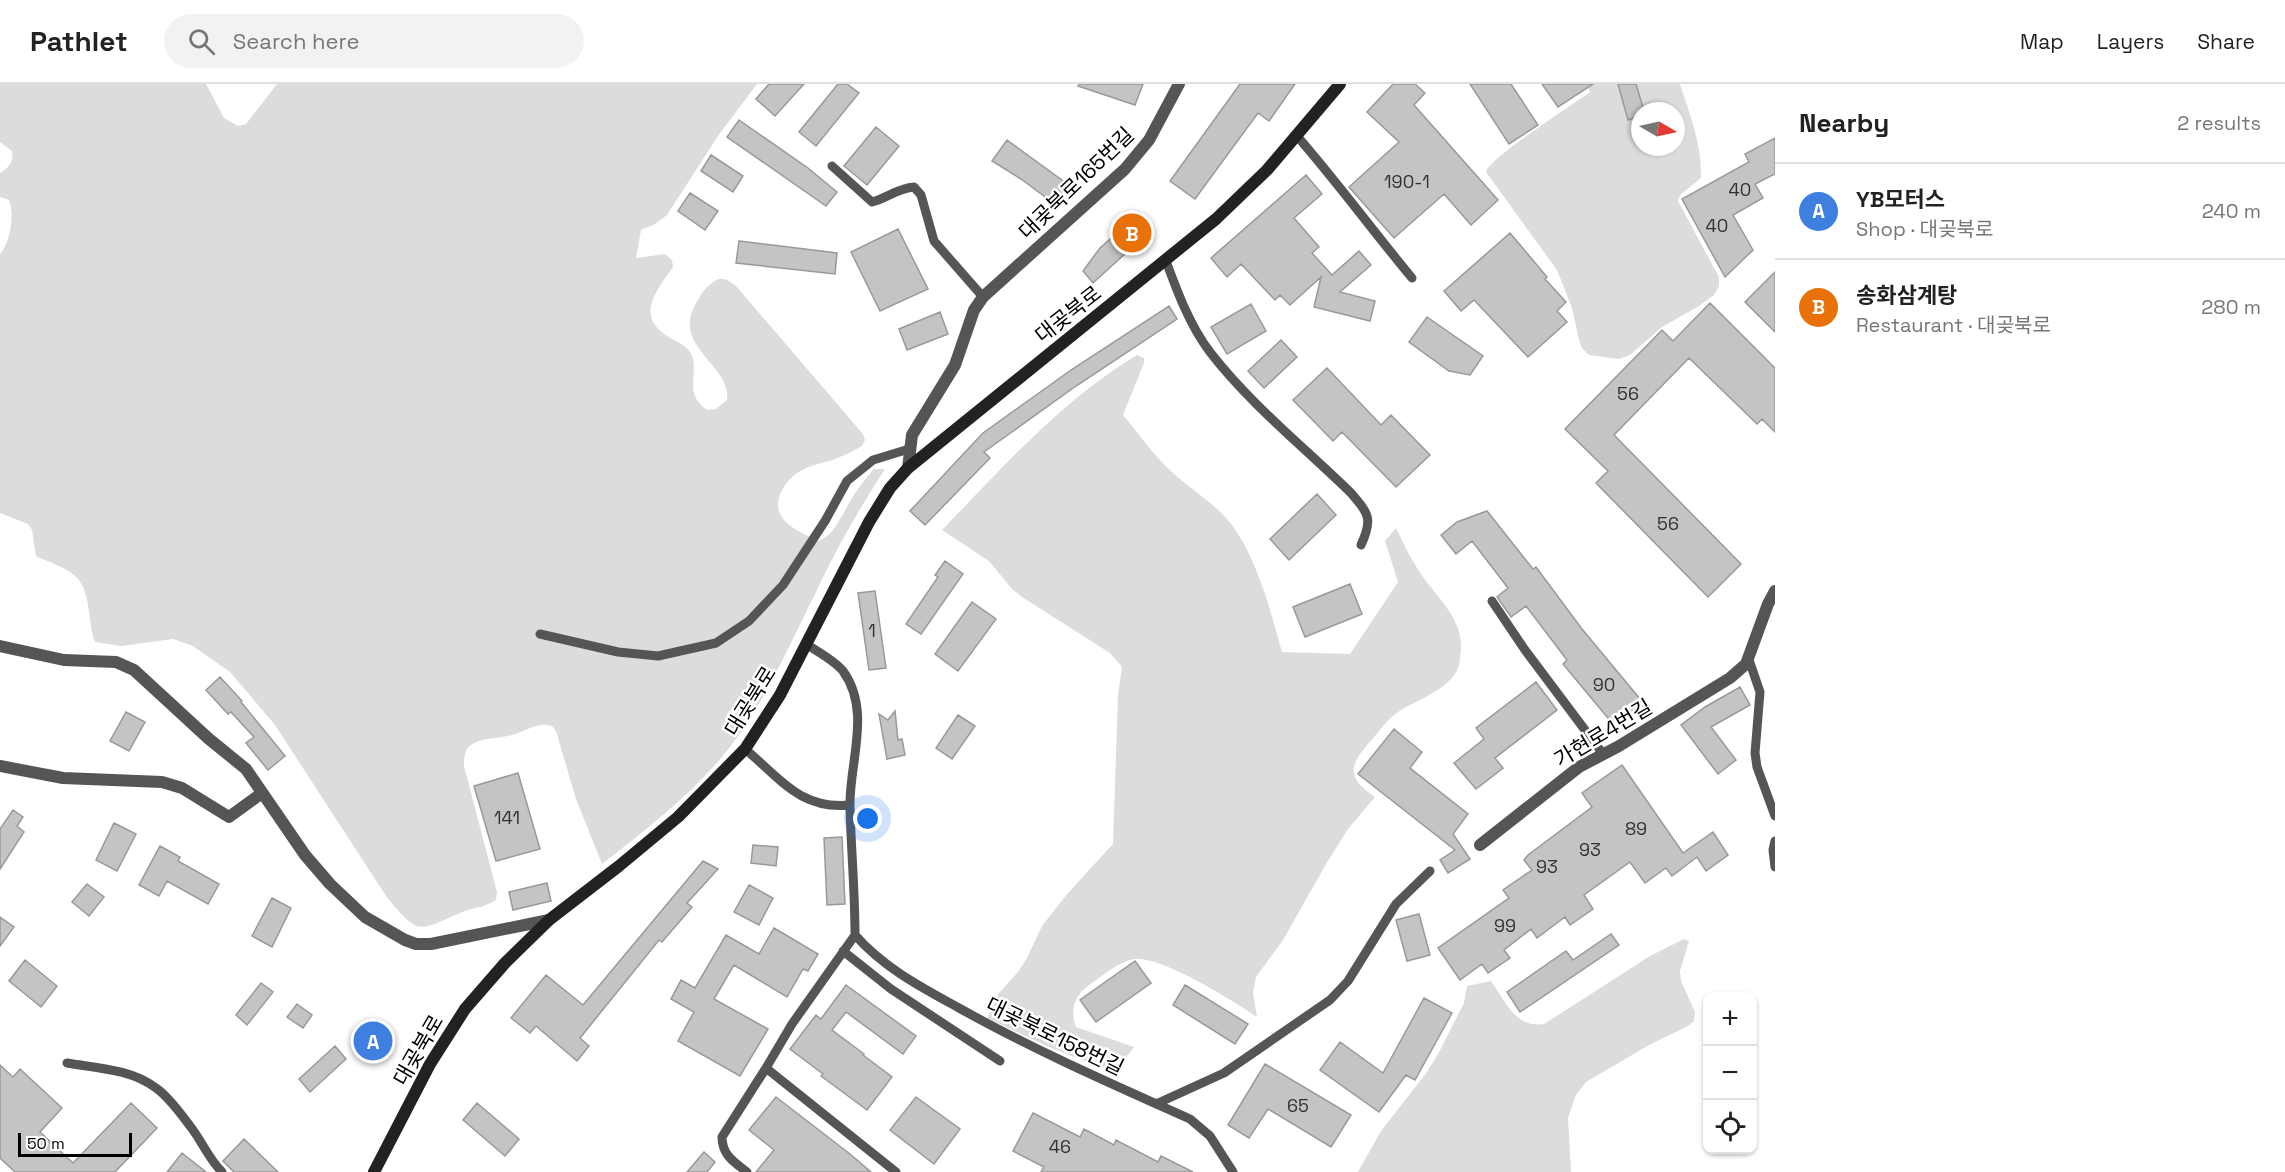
<!DOCTYPE html>
<html lang="en">
<head>
<meta charset="utf-8">
<style>
	body { margin:0; font-family:"Space Grotesk","Noto Sans KR",sans-serif; background:#f2f2f2; color:#222 }
	.controls { position:absolute; right:18px; bottom:18px; display:grid; overflow:hidden; border-radius:12px; box-shadow:0 2px 4px #0004 }
	.controls button { width:54px; height:54px; display:grid; place-items:center; padding:0; border:0; border-bottom:2px solid #e0e0e0; background:#fff; color:#222; font:30px sans-serif }
	.compass { position:absolute; left:1631px; top:18px; width:54px; height:54px; border-radius:50%; background:#fff; box-shadow:0 2px 4px #0004; rotate:99deg }
	.scale { position:absolute; left:18px; bottom:15px; width:114px; box-sizing:border-box; padding-left:6px; border:3px solid #000; border-top:0; font-size:16px; line-height:21px; white-space:nowrap; color:#000; -webkit-text-stroke:4px #fff; paint-order:stroke }
	.you { position:absolute; left:868px; top:735px; width:21px; height:21px; margin:-15px; border:4px solid #fff; border-radius:50%; background:#1a73e8; box-shadow:0 0 0 9px #1a73e833 }
	.badge { display:grid; place-items:center; width:39px; height:39px; border-radius:50%; background:#0f766e; color:#fff; font-size:20px; font-weight:700 }
	.pin { position:absolute; translate:-50% -50%; border:3px solid #fff; box-shadow:0 2px 6px #0006 }
	.list { margin:0; padding:0; list-style:none }
	h2 { display:flex; justify-content:space-between; align-items:center; height:78px; margin:0; padding:0 24px; font-size:26px }
	h2 small { font-size:20px; font-weight:400; color:#767676 }
	.list li { display:grid; grid-template-columns:39px 1fr auto; gap:18px; align-items:center; box-sizing:border-box; height:96px; padding:0 24px; border-top:2px solid #e0e0e0 }
	.list b { display:block; font-size:22px; white-space:nowrap }
	.list p { margin:0; font-size:20px; white-space:nowrap; color:#767676 }
	.list em { font-size:20px; font-style:normal; color:#767676 }
	.icon { flex:none; width:33px; height:33px; fill:none; stroke:currentColor; stroke-width:2; stroke-linecap:round; stroke-linejoin:round }
	.map { position:relative; flex:none; width:1775px; height:1088px; overflow:hidden }
	header { display:flex; align-items:center; gap:36px; box-sizing:border-box; height:84px; padding:0 30px; background:#fff; border-bottom:2px solid #e0e0e0 }
	header strong { font-size:28px }
	nav { display:flex; gap:33px; margin-inline-start:auto; font-size:21px }
	.search { width:420px; height:54px; background:#f2f2f2; display:flex; align-items:center; gap:15px; box-sizing:border-box; padding:0 21px; border-radius:33px; color:#767676; font-size:22px }
	main { display:flex }
	aside { flex:1; background:#fff }
	.map>svg:first-child { display:block }
</style>
</head>
<body>
<header>
<strong>Pathlet</strong>
<div class="search"><svg class="icon" aria-label="search" viewBox="0 0 24 24"><circle cx="10" cy="10" r="6"/><path d="M15 15l6 6"/></svg>Search here</div>
<nav><a>Map</a><a>Layers</a><a>Share</a></nav>
</header>
<main>
<div class="map">
<svg width="1775" height="1088" viewBox="0 0 1775 1088">
	<rect width="100%" height="100%" fill="#fff"/>
	<!-- green -->
	<path fill="#dcdcdc" fill-rule="evenodd" d="M0 0H206L224 34 238 42 246 40 277 0H757L718 52 667 131 655 140 641 146 636 174 665 170 672 176 673 183C653 211 634 235 674 256 682 260 691 265 693 275 697 297 685 310 707 326L716 325 727 316C732 282 672 263 695 221 700 213 704 204 712 199 721 191 728 196 736 202L863 350 865 356 862 362C853 367 843 372 833 376 822 379 811 381 802 386 793 391 787 397 782 406 767 435 797 447 819 457 836 449 841 432 851 416 857 405 865 395 874 385H885C859 425 836 465 816 508 793 554 772 602 743 645 707 699 652 741 602 780L576 715 556 647 552 642C538 637 526 647 512 651 499 655 482 653 471 661 464 666 464 675 464 682L497 808 496 816C486 823 476 823 465 827 418 846 421 855 386 812L275 641 230 588 193 562 173 555 121 562 95 558C87 537 92 506 74 491 63 482 48 478 36 472L32 446 28 440 0 429V170C10 159 15 131 9 116L0 113V89C9 84 14 77 12 67L0 58Z
		M1586 0H1680C1690 31 1702 61 1701 94L1680 111 1678 117 1719 193V202L1714 211 1699 222 1662 243 1630 271 1619 275 1589 271 1582 264 1579 256 1572 224 1557 186 1486 88C1489 74 1574 20 1590 8ZM1640 27H1676V63H1640Z
		M1137 271 1144 274V279L1123 331C1140 351 1154 372 1174 390 1193 407 1216 420 1232 441 1258 477 1270 525 1282 568L1350 570 1398 498 1385 457 1396 444C1404 461 1412 477 1423 493 1439 515 1462 535 1461 564 1460 576 1460 585 1452 594 1438 609 1418 616 1401 626 1391 632 1382 643 1375 652 1353 677 1341 691 1375 713L1348 745 1326 780 1283 856 1256 893 1253 909 1257 933C1234 917 1163 873 1136 875 1120 876 1101 893 1088 902 1074 912 1070 927 1076 943L1134 963C1125 976 1116 984 1100 983L1049 963 987 934 999 909 1018 888 1027 874 1042 842 1068 809 1113 760 1118 611 1122 583 1110 569 1022 513 1012 505 989 477 942 446C1003 383 1061 317 1137 271Z
		M1684 855 1689 857 1680 887 1681 897 1695 928 1694 937 1688 942 1649 961 1586 998 1576 1011 1568 1034 1571 1088H1358L1381 1047 1427 988 1438 970 1464 919 1467 902 1491 897C1506 918 1515 944 1544 940L1650 872Z"/>
	<!-- building -->
	<path fill="#c4c4c4" stroke="#999" stroke-width="1.5" d="M769 0H804L775 32 756 15Z
		M838 0H847L859 9 816 62 799 48Z
		M1079 0H1143L1135 21 1078 2Z
		M1240 0H1295L1269 37 1258 29 1195 115 1170 97Z
		M1393 0H1415L1425 9 1414 21 1498 116 1471 141 1444 110 1394 154 1349 103 1399 58 1367 28Z
		M1470 0H1511L1538 41 1509 60Z
		M1542 0H1593L1558 23Z
		M1618 0H1636L1644 27H1640V32L1628 36Z
		M739 36 808 84 837 108 826 122 727 53Z
		M876 43 899 62 867 101 844 82Z
		M1775 54V90L1755 100 1763 114 1733 131 1753 166 1725 193 1682 115 1749 78 1745 70Z
		M1007 56 1070 102 1056 121 1021 95 992 77Z
		M711 71 743 92 733 108 701 87Z
		M1306 91 1322 110 1294 134 1319 163 1312 169 1332 191 1359 167 1371 181 1340 208 1375 217 1370 237 1314 223 1321 193 1290 221 1280 211 1275 216 1241 180 1227 193 1211 174Z
		M690 109 718 127 705 146 678 127Z
		M1137 131 1151 146 1093 199 1083 187 1100 164Z
		M898 145 928 205 880 227 851 168Z
		M1510 149 1547 193 1545 195 1566 218 1557 227 1567 238 1528 273 1474 216 1461 227 1444 207Z
		M739 157 837 169 835 190 736 179Z
		M1775 188V248L1745 218Z
		M1710 219 1775 284V348L1762 335 1757 340 1689 274 1614 351 1741 480 1708 513 1596 399 1608 387 1565 345 1662 246 1673 257Z
		M1251 220 1266 247 1227 270 1211 243Z
		M1169 222 1177 235 1076 302 984 368 990 374 925 441 910 427 983 349 1071 286Z
		M940 228 948 250 907 266 899 245Z
		M1427 233 1483 272 1470 291 1449 287 1409 258Z
		M1281 256 1297 273 1264 304 1248 287Z
		M1327 284 1381 341 1391 331 1430 371 1396 403 1342 348 1333 357 1293 316Z
		M1317 410 1336 431 1289 476 1270 455Z
		M1487 427 1533 485 1536 483 1582 545 1645 621 1617 645 1563 580 1567 576 1526 522 1511 533 1497 513 1508 504 1472 457 1456 470 1441 451 1457 438Z
		M945 477 963 490 921 550 906 540 938 493 935 491Z
		M1350 500 1362 530 1305 553 1293 523Z
		M875 507 886 584 869 586 858 509Z
		M972 518 996 535 958 587 935 570Z
		M220 593 242 617 241 618 285 672 268 686 246 659 254 653 231 628 228 630 206 606Z
		M1536 598 1557 626 1495 674 1503 684 1476 705 1454 679 1484 655 1476 644Z
		M1740 603 1750 621 1711 643 1736 676 1718 690 1681 641 1705 623Z
		M895 627 898 656 902 655 905 671 887 675 879 630 888 636Z
		M126 628 145 638 129 667 110 657Z
		M958 631 975 642 952 675 936 664Z
		M1394 645 1422 668 1410 684 1468 730 1453 750 1470 775 1448 789 1440 776 1455 766 1358 690Z
		M1622 681 1683 769 1713 748 1728 771 1706 787 1697 773 1672 792 1666 784 1645 799 1630 778 1584 811 1593 825 1570 841 1565 833 1537 854 1531 845 1504 866 1510 874 1488 889 1482 880 1460 896 1438 864 1509 814 1503 806 1532 786 1524 776 1528 771 1592 723 1582 709Z
		M518 689 540 765 496 777 474 702Z
		M13 726 23 733 17 742 24 748 0 785V745Z
		M114 739 136 750 117 787 96 776Z
		M842 753 845 820 827 821 824 754Z
		M753 761 778 763 776 782 751 779Z
		M160 762 180 773 178 777 219 800 208 820 167 797 159 812 139 801Z
		M703 777 718 785 687 819 692 823 662 858 659 856 580 954 589 962 577 977 536 942 530 949 511 934 546 891 583 921Z
		M547 799 551 817 513 826 509 808Z
		M87 800 104 813 89 832 72 818Z
		M749 801 773 814 759 841 734 828Z
		M272 814 291 824 272 863 252 852Z
		M1419 830 1430 871 1407 877 1396 836Z
		M0 833 14 843 0 862Z
		M774 844 818 870 808 887 803 885 787 913 734 881 714 915 768 945 740 992 678 957 694 928 671 915 681 896 695 904 726 851 759 870Z
		M1611 850 1619 861 1520 928 1507 908 1566 867 1573 876Z
		M25 876 57 902 41 923 9 897Z
		M1135 877 1151 899 1096 938 1080 916Z
		M261 899 273 908 247 941 236 931Z
		M846 901 916 952 903 970 846 928 832 946 864 970 863 971 892 993 867 1026 821 992 823 990 790 965 816 931 821 935Z
		M1185 901 1248 940 1235 960 1173 921Z
		M1424 914 1452 929 1415 996 1406 991 1379 1028 1320 986 1340 958 1383 989Z
		M297 920 312 931 303 944 287 933Z
		M375 943 387 956 372 970 360 957Z
		M335 962 346 975 310 1008 299 995Z
		M1265 980 1351 1031 1331 1063 1268 1025 1249 1054 1228 1041Z
		M0 981 13 993 20 985 62 1024 40 1048 73 1079 131 1019 157 1044 115 1088H15L0 1074Z
		M776 1013 850 1070 871 1088H756L774 1066 749 1046Z
		M916 1013 960 1045 934 1080 890 1046Z
		M477 1019 519 1055 505 1072 463 1036Z
		M1033 1029 1080 1053 1084 1045 1114 1061 1116 1056 1158 1078 1161 1072 1193 1088H1041L1044 1083 1013 1067Z
		M244 1055 278 1088H234L223 1077Z
		M704 1068 715 1078 707 1088H687Z
		M182 1069 206 1088H167Z"/>
	<g fill="none" stroke-linecap="round" stroke-linejoin="round">
		<!-- lane -->
		<path stroke="#555" stroke-width="9" d="M1297 52C1337 98 1373 147 1412 194
			M832 82 872 118C887 114 898 104 914 103L921 111 934 157 983 213
			M1166 177C1177 207 1190 242 1210 268 1250 320 1304 363 1351 409 1369 430 1373 435 1361 461
			M1492 517 1525 566 1603 670
			M540 550 618 568 658 572 716 559 749 537 783 501 825 437 847 397 873 376 909 365
			M806 560C818 568 834 576 843 587 872 627 849 679 850 722 851 765 855 808 855 851 884 884 921 903 959 924 1034 966 1112 1000 1190 1035L1210 1052 1233 1088
			M1748 573 1760 608 1755 669 1757 683 1775 732
			M745 665C780 694 800 726 850 721
			M1775 757 1773 766 1775 783
			M843 867 891 905 1000 977
			M67 979C96 984 131 985 156 1004 169 1013 181 1030 190 1042 202 1057 208 1074 222 1088
			M766 984 896 1088
			M1156 1020 1224 989 1330 916 1348 897 1396 820 1430 787
			M747 1088C734 1078 722 1071 722 1053L766 984 792 940 855 851"/>
		<!-- street -->
		<path stroke="#555" stroke-width="12" d="M908 384 912 351 955 281 974 226 983 213 1125 85 1149 56 1179 0
			M0 562 64 576 116 578 134 586 209 655 246 685 305 771 330 800 365 833 405 856 416 860H431L549 836
			M0 682 63 694 162 698 182 704 229 733 262 709
			M1480 761 1579 683 1619 662 1730 594 1746 580 1768 520 1775 507"/>
		<!-- secondary -->
		<path stroke="#222" stroke-width="12" d="M374 1088 430 980 465 925 505 879 549 836 619 782 678 733 745 665 780 611 869 438 890 404 908 384 1216 135 1267 86 1340 0"/>
	</g>
	<g text-anchor="middle" dominant-baseline="central" stroke-width="5" stroke-linejoin="round" paint-order="stroke">
		<!-- number labels -->
		<g font-size="18" fill="#313131">
			<text x="1407" y="97">190-1</text>
			<text x="1740" y="105">40</text>
			<text x="1717" y="141">40</text>
			<text x="1628" y="309">56</text>
			<text x="1668" y="439">56</text>
			<text x="872" y="546">1</text>
			<text x="1604" y="600">90</text>
			<text x="507" y="733">141</text>
			<text x="1636" y="744">89</text>
			<text x="1590" y="765">93</text>
			<text x="1547" y="782">93</text>
			<text x="1505" y="841">99</text>
			<text x="1298" y="1021">65</text>
			<text x="1060" y="1062">46</text>
		</g>
		<!-- street labels -->
		<g font-size="21" fill="#000" stroke="#fff">
			<text transform="translate(1076 99) rotate(-44)">대곶북로165번길</text>
			<text transform="translate(1068 230) rotate(-38)">대곶북로</text>
			<text transform="translate(750 617) rotate(-58)">대곶북로</text>
			<text transform="translate(1603 649) rotate(-31)">가현로4번길</text>
			<text transform="translate(1055 952) rotate(26)">대곶북로158번길</text>
			<text transform="translate(418 966) rotate(-60)">대곶북로</text>
		</g>
	</g>
</svg>
<div class="controls">
<button>+</button>
<button>−</button>
<button><svg class="icon" aria-label="locate" viewBox="0 0 24 24"><circle cx="12" cy="12" r="6"/><path d="M12 2v4M12 18v4M2 12h4M18 12h4"/></svg></button>
</div>
<svg class="compass" viewBox="-18 -18 36 36"><path d="M0-13l5 13h-10z" fill="#e53935"/><path d="M0 13l5-13h-10z" fill="#767676"/></svg>
<div class="scale">50 m</div>
<div class="you"></div>
<div class="pin badge" style="left:373px;top:957px;background:#3f7fe0">A</div>
<div class="pin badge" style="left:1132px;top:149px;background:#e8710a">B</div>
</div>
<aside>
<h2>Nearby<small>2 results</small></h2>
<ul class="list">
<li><span class="badge" style="background:#3f7fe0">A</span><div><b>YB모터스</b><p>Shop · 대곶북로</p></div><em>240 m</em></li>
<li><span class="badge" style="background:#e8710a">B</span><div><b>송화삼계탕</b><p>Restaurant · 대곶북로</p></div><em>280 m</em></li>
</ul>
</aside>
</main>
</body>
</html>
